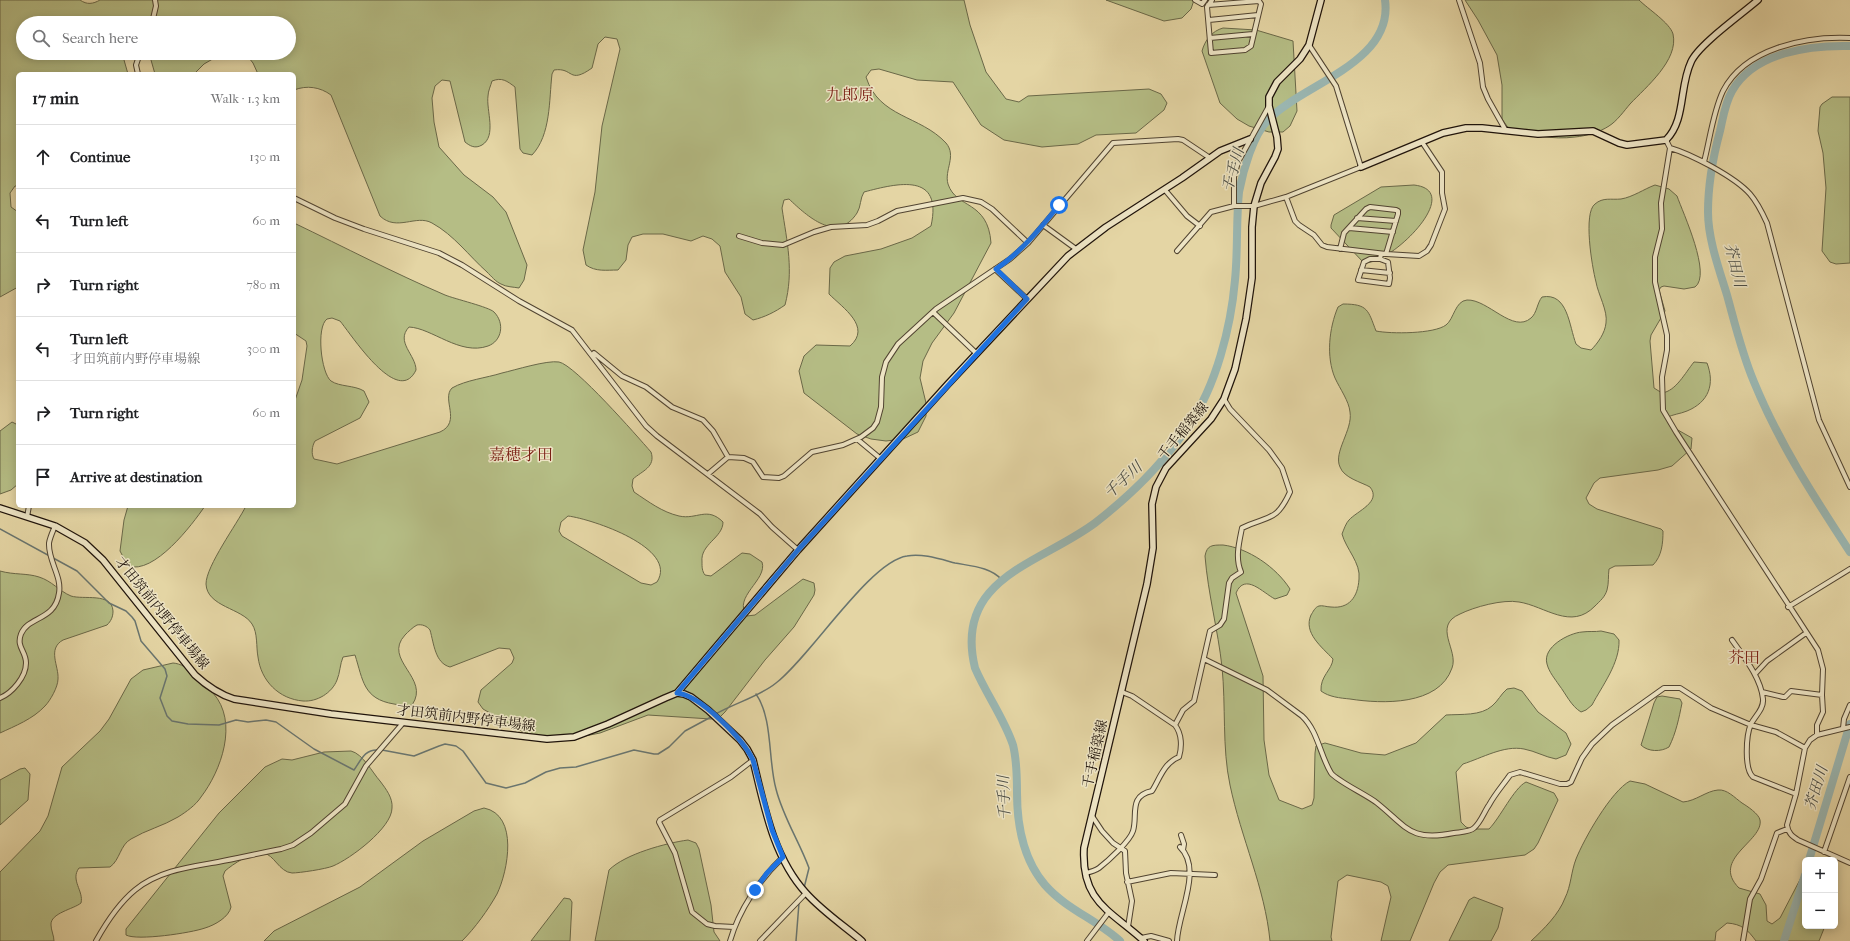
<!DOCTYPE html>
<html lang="en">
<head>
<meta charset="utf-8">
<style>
	body { margin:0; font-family:"IM FELL French Canon","Noto Serif JP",serif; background:#f2f2f2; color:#202124 }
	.controls { position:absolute; right:12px; bottom:12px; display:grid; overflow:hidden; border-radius:6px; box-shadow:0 2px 10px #0003 }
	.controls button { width:36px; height:36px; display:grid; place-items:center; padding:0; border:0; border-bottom:1px solid #e0e0e0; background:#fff; color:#202124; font:20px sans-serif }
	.stop { position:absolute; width:12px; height:12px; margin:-9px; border:3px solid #1a73e8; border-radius:50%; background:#fff }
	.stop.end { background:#1a73e8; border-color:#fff; box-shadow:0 1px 4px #0008 }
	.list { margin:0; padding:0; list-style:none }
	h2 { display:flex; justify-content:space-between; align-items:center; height:52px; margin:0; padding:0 16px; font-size:17px }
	h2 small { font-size:13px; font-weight:400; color:#757577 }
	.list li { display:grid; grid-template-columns:26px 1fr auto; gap:12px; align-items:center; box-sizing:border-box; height:64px; padding:0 16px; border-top:1px solid #e0e0e0 }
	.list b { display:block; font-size:15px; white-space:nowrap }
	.list p { margin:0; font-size:13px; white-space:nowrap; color:#757577 }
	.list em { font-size:13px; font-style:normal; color:#757577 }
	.icon { flex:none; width:22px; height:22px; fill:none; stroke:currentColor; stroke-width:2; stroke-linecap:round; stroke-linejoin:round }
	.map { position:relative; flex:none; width:1850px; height:941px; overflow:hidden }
	.search { position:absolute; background:#fff; box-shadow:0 2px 10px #0003; left:16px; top:16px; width:280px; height:44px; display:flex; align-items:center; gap:10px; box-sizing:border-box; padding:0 14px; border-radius:22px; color:#757577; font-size:15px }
	.panel { position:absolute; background:#fff; box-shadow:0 2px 10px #0003; left:16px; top:72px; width:280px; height:436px; border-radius:6px }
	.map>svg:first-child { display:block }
</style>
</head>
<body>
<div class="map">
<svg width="1850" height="941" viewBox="0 0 1850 941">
	<rect width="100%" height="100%" fill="#e4d5a4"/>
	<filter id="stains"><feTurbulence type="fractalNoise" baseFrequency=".005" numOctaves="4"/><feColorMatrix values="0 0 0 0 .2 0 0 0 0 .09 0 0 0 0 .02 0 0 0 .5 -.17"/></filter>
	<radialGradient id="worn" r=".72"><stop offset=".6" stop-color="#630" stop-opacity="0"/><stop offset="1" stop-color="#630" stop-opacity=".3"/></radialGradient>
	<!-- green -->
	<path fill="#b5bd85" stroke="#6a6848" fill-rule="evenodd" d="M0 0H80C87 5 93 4 100 0H964L970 25 986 72 1006 99 1019 102 1028 96 1149 89 1161 94 1167 103 1164 110 1136 133 1096 135 1078 144 1042 147 1004 140 981 125 953 82 917 80 879 69 871 70 866 77C879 118 920 115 946 143 957 156 944 170 948 184 956 209 988 200 991 243L954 313 932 343 923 361 920 378 926 403V416L918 432 903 439 886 441 871 439 857 434 804 393 799 371 804 356 816 345 850 346C872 327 843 308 829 294L830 268 834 262 845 256 881 249 912 238 931 226C943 172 898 183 864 192 860 198 861 207 857 213 837 244 807 216 789 199L784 200 782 208C787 242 794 271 785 305 775 312 765 317 753 320L745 314 741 297 725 272 720 246 712 239 703 236 691 241 663 234H643L632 237 628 245 626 260 618 270C606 270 596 272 586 265L583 250 595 192 602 126 620 49 617 39 605 37 598 44 592 68C568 85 574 67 554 70L552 74C549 100 551 135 532 155L523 153 520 149 515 87C507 81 502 77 492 81 491 85 488 91 488 96 486 110 497 136 482 145 475 149 470 146 465 142L450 81 442 80 435 86 432 98 434 122 439 147 464 175 493 197 506 212 527 265 524 280 519 288C514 287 506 287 501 284 496 282 491 276 487 272 469 256 454 235 432 223 416 214 397 232 380 216L331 95C320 87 307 85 294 90V74H258L253 63 245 53H289V23H23V53H122L128 74H18V186H15L10 193 11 207 18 212V287L0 297Z
		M1106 0H1194L1191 9 1182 18 1164 21Z
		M1465 0H1639C1648 9 1670 23 1673 34 1679 60 1646 87 1630 104 1624 111 1617 121 1609 126 1600 132 1586 136 1575 137 1553 140 1530 135 1509 129L1502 119V85L1497 55 1478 20Z
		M1223 28 1256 30 1293 41 1297 111 1290 126 1283 132H1269L1249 126 1237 119 1220 103 1202 51C1205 40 1212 31 1223 28Z
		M149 53H223L204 64 194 74H155Z
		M1832 97H1850V263L1836 264 1830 262 1822 251 1826 188 1823 153 1818 131 1820 107 1822 104Z
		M1414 185C1468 191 1385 270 1363 262L1331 228V225L1334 215 1381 187Z
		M1655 185 1669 189 1677 196C1683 213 1712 275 1695 287L1684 289 1664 286 1661 287 1659 290 1665 311 1651 335 1650 341 1654 388 1662 393C1676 391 1685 373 1694 362L1707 363C1715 384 1709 402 1687 411 1680 414 1673 414 1666 418L1669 425 1692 438 1691 449 1672 466 1658 470 1600 478 1594 483 1586 498 1589 504 1597 509 1661 529 1663 531C1663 543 1662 556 1653 565L1615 566 1609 569C1608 576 1609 583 1607 590 1605 597 1600 601 1595 606 1571 631 1545 606 1519 602 1503 599 1474 607 1460 614 1432 626 1459 650 1452 668 1439 706 1382 704 1350 699 1340 698 1329 697 1321 691 1320 676 1332 670 1333 659 1322 647 1303 633 1311 615 1313 612 1315 607 1319 606 1322 605 1327 607 1331 607 1349 609 1358 597 1359 579 1361 563 1346 549 1342 534 1344 529 1346 523 1349 520 1357 511 1382 502 1370 487 1361 482 1344 478 1340 467 1333 452 1353 430 1350 412 1349 401 1340 389 1335 378 1326 357 1329 328 1338 307L1343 304C1368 304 1368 310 1376 331 1391 334 1434 334 1446 325 1454 319 1455 301 1467 300 1488 299 1513 334 1531 318 1537 313 1537 303 1542 297 1568 292 1569 326 1576 344L1581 348 1591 350C1598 343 1605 333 1606 323 1608 311 1598 294 1596 282 1592 267 1583 213 1595 204 1603 197 1611 200 1621 199 1633 197 1644 189 1655 185Z
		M294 223C344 247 394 273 445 295 455 299 489 307 494 312 505 323 502 341 488 346 460 356 432 328 409 327 395 342 416 355 416 370 398 408 351 334 340 321L332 318 327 319C316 327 321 373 331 381 340 387 354 385 364 391L369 402 360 418 315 441C312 446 311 454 314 459L337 464 440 432C462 422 441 399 452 388 466 380 486 378 502 373 515 370 547 360 559 362 575 365 637 436 651 452 656 467 642 471 633 479L632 486 634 492C649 502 662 512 679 516 697 520 707 506 723 522 723 538 700 544 702 562 702 567 702 571 705 575L711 576 742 553 750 554 762 562C768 580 732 597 747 616L755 615 803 579 814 583 815 590 814 595 794 627 765 660 725 712 720 717 711 719 648 715 600 733 570 739 543 737 525 733 483 709 478 702 481 690 512 663 514 658 510 649 499 648 450 667C435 663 434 644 430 630 427 626 422 624 417 625 413 627 408 632 405 635 382 660 431 678 412 705 406 707 400 705 394 704 363 699 363 680 355 655L343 657C340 664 340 673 337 680 332 693 317 702 303 701 279 699 261 681 258 657 256 647 258 633 252 624 242 608 207 607 206 584 206 566 237 524 246 506H294V403L302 380 307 346 306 341 294 333ZM568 516C592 519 679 548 657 582L651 585 641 583 562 536 559 531 561 522Z
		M12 422 18 425V484L11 490 0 494V431Z
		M128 506H205C192 525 154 575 128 566L120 551 124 520Z
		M1223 545C1248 548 1276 567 1290 589L1287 595 1275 599C1263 593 1245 572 1236 593L1263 676 1264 740 1269 775 1279 800 1302 809 1312 805 1314 798 1315 753 1316 746 1325 743 1361 753 1385 755 1416 743 1446 715C1461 714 1481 716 1492 706 1498 701 1501 694 1507 689L1514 688 1522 691 1538 712 1566 733 1571 744 1566 755 1556 759C1545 757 1535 751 1524 749 1504 745 1482 758 1463 764L1456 772 1461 822 1466 827 1472 829H1489C1500 818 1514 788 1526 782L1554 793 1558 800 1538 843 1534 849 1525 855 1448 865 1440 872 1434 883 1410 941H1381L1391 897 1388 886 1381 882 1347 875 1338 881 1331 937 1332 941H1270C1265 888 1241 838 1230 785 1222 748 1226 706 1222 667 1218 630 1208 594 1205 556 1207 545 1212 545 1223 545Z
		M0 571C14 575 27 573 39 577 52 581 59 591 71 596 83 600 112 592 113 611 113 617 111 621 107 625L63 640C47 649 59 666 58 679 58 687 50 701 45 706 33 719 15 726 0 733Z
		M1601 631 1614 634 1619 640C1620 663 1602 686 1592 705L1586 710 1581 712C1571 706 1566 694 1559 685 1555 679 1549 672 1547 664 1542 647 1569 633 1582 632 1589 631 1595 632 1601 631Z
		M173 663C188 664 204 682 213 693 239 722 221 771 201 797 196 805 186 812 178 817 163 826 146 830 131 839 120 845 120 860 110 867L79 868C70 880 84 891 81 903 74 909 50 913 51 925 51 930 54 936 54 941H0V872L40 831 48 816 62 767 100 731 109 719 131 679 143 670Z
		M1662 696 1680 699 1682 703C1679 718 1676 733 1669 747 1661 752 1648 752 1641 745L1642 742 1654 703 1657 697Z
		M351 751C363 754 372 772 380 781 386 789 393 798 392 808 392 828 350 859 333 866 326 869 299 873 292 873 279 872 274 854 263 853 251 852 233 864 225 871L223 876 231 907C229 917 215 925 205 928 191 933 137 941 126 935V929L130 924 219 813 265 767 282 759 292 760 324 752Z
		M25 768 30 774 28 800 0 825V780L20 769Z
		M1630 781 1645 784 1683 802C1696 801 1706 791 1718 790 1727 789 1735 798 1742 803 1747 806 1759 814 1760 820 1764 841 1710 859 1739 888L1760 894 1766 905 1767 921 1772 924 1780 918 1805 870V926H1825L1819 941H1756C1748 930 1742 924 1727 923L1716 932 1715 941H1531C1544 929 1559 914 1565 898 1571 886 1571 872 1576 859 1584 839 1611 791 1630 781Z
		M484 808C519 815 508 871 497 894 488 910 475 928 462 941H264L274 931 360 887 423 841 474 811Z
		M688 840 696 843 699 849 711 905 714 932 720 941H595L609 870C625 854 666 843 688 840Z
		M1474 897 1503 908 1498 928 1491 941H1449L1469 900Z
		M564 898 570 899 572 902 570 941H531Z"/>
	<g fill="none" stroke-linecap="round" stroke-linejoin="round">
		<!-- stream -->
		<path stroke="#69756f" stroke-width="1.5" d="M0 529 77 571 109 603 126 611 132 617 135 621 141 641 165 669 167 676 160 698 167 716 172 721 188 724 219 725 236 720 248 722 266 720 276 722 314 749 354 770C361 760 365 749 378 750
			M756 694C773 718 768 761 776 789 783 817 799 841 809 868L804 888
			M714 715C734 703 759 697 776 683 810 657 870 561 907 556 922 553 940 559 955 563 971 566 991 567 1002 580
			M382 750 414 756 439 746 445 744 456 746 463 751 486 783 506 788 525 783 546 772 560 768 576 767 634 750 654 754H658L669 747 685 731 711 717
			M796 941 799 903"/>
		<!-- river -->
		<path stroke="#9ab6b1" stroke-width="8" d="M1850 46C1810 45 1754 52 1732 91 1725 103 1723 118 1720 131 1713 157 1708 185 1708 212 1708 239 1719 269 1727 295 1735 324 1742 354 1754 382 1779 443 1814 497 1850 552
			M1809 860 1850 724
			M1120 941C1097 920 1066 909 1045 885 1023 859 1017 826 1017 793 1017 777 1017 761 1013 745 1004 718 986 694 975 668 953 578 1040 564 1095 523 1131 495 1164 463 1189 425 1216 386 1231 327 1235 280 1238 251 1236 221 1239 192 1243 171 1253 135 1268 120 1302 84 1394 63 1385 0
			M1784 941 1805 875"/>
		<defs>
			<path id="street" d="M1195 0 1202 4 1205 0
				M1459 0 1480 63 1483 87 1488 99 1506 131
				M1208 5 1259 1 1261 4 1251 46 1245 50 1211 53 1207 7 1212 0
				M1209 20 1258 15
				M152 23 156 6 155 0
				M1210 38 1253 34
				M138 74 136 65 140 53
				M1666 140 1670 148 1661 203 1662 229 1655 257V282L1667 335V350L1662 377 1663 410 1676 432 1818 650 1823 669 1822 695 1823 712 1817 725V735
				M1670 148C1691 154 1735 177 1750 194 1757 202 1762 212 1767 223L1819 420 1850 487
				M1704 162C1710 139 1713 112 1723 91 1745 48 1806 36 1850 38
				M1165 190 1187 216 1200 226
				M1286 197 1295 221 1299 225 1314 235 1322 245 1327 247 1386 254 1419 256 1427 251 1431 245 1445 209 1442 193V172L1422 142
				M294 198 335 218 364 229 439 253 462 265 519 301 572 330 646 426 657 436 760 514 772 527 798 550
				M1234 206V177L1238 162 1269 106
				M1357 218 1396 221
				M1043 225 1076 249
				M1349 228 1393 232
				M739 236 762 243 783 245 814 232 831 227 867 225 878 221 897 211 963 198 981 202 992 209 1028 243
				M1340 249 1344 233 1366 209 1370 207 1396 210 1398 211V214L1386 254
				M1177 251 1211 212 1234 206H1254L1286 197 1361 167 1336 86 1309 45
				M1380 259 1388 262 1390 278 1389 284 1358 280 1364 262 1370 259H1380L1381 254
				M995 269 1027 299
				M1361 270 1390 273
				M933 312 977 354
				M594 353 622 376 646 387 672 407 703 420 713 431 728 457
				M857 439 881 459
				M708 474 728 457 744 458 753 462 763 477 779 478 784 476 812 452 843 445 861 437 873 428 877 422 881 407 882 377 886 362 898 344 936 309 1010 259 1028 243 1113 143 1178 139 1183 140 1210 158
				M27 517 29 506
				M1788 607 1850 569
				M1732 640C1744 657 1761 678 1763 699 1764 709 1755 716 1751 724 1746 735 1744 769 1753 777L1796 794
				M1204 659 1267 690 1302 716C1318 731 1320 755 1331 773 1337 781 1367 795 1377 803 1407 827 1410 842 1454 833 1460 832 1470 832 1474 828 1481 822 1484 812 1489 805 1495 794 1503 785 1510 775L1520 772 1560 784H1567L1571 782 1582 758 1592 744 1612 725 1664 688H1680L1711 708 1751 725 1776 732 1805 748
				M1755 674 1767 661 1806 633
				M1762 692 1783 697H1785L1791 691 1822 695
				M0 698C12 693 26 677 26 663 26 651 16 647 21 634 28 616 55 621 59 593 62 576 48 561 49 543 50 537 53 531 55 526
				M1175 725 1183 710 1194 701 1210 631 1220 625 1224 619 1229 583 1232 578 1241 572C1235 558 1239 543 1242 528 1268 515 1276 523 1290 492L1282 468 1269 450 1230 409 1224 399
				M1850 727 1817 735 1810 740 1805 748 1796 794 1787 825C1788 833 1792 836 1798 840L1850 863
				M1843 728 1844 719 1850 705
				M1092 816 1102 831 1113 843 1125 851 1126 873 1132 901 1128 927
				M1181 835 1184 844 1183 850
				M1824 852 1850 777
				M1085 873C1090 872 1095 871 1099 868 1108 861 1130 841 1133 831 1138 815 1128 796 1152 791 1160 778 1164 763 1179 757 1182 747 1182 734 1175 725L1132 696 1122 692
				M1127 882 1171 873 1215 875
				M734 927 715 926 707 924 692 912 675 853 659 822 660 820 731 777 753 760
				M1141 938 1151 936 1169 941
				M96 941C106 923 118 904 135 890 158 871 189 867 218 862 239 858 260 853 281 849L293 845 311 833 345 804 366 766 403 723
				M730 941C739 910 759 880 783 857
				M760 941 806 893
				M1087 941 1109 912
				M1177 941C1178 913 1203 869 1180 847
				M1743 941 1750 899 1761 879 1777 833 1787 829"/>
			<path id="secondary" d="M1361 167 1443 133 1466 128H1482L1538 134 1593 131 1619 143 1627 145 1666 140C1686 120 1679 87 1691 62 1698 45 1742 14 1758 0
				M0 508 55 526 85 543 103 560 195 675C207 686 218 694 234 699L331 714 547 739 574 737 608 724 665 698 677 693 684 694 691 697 708 710 740 740 747 749 753 760C764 805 773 857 806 893 822 911 843 925 862 941
				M677 693 798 550 948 384 1068 256 1106 227 1182 178 1220 151 1250 139
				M1144 941C1110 910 1081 902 1084 848L1147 584 1153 548 1152 504 1156 487 1166 468 1211 419 1224 399 1235 369 1246 319 1252 278V227L1254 206 1261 183 1275 157 1278 149 1277 137 1269 106V97L1277 82 1300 59 1309 45 1321 0"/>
		</defs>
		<!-- street casing -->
		<use href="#street" stroke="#514431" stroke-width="6"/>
		<!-- secondary casing -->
		<use href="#secondary" stroke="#20140b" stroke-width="8"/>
		<!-- street -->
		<use href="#street" stroke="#ede4c4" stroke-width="4"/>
		<!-- secondary -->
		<use href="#secondary" stroke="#ede4c4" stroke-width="5.5"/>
	</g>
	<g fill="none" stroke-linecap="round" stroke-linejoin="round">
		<!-- route -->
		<path stroke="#1a73e8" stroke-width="5" d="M755 890 767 873 783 857 772 830 753 760C743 739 700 695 677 693L798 550 1027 299 996 269C1021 252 1040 229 1059 205"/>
	</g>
	<g text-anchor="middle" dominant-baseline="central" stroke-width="3" stroke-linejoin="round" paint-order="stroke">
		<!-- street labels -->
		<g font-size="14" fill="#20140b" stroke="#ede4c4">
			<text transform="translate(1183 431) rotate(-50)">千手稲築線</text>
			<text transform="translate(162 613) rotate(51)">才田筑前内野停車場線</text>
			<text transform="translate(466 718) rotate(7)">才田筑前内野停車場線</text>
			<text transform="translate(1095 754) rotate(-77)">千手稲築線</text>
		</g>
		<!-- water labels -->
		<g font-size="15" font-style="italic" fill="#4b4d45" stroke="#ede4c4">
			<text transform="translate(1233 170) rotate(-74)">千手川</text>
			<text transform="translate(1735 265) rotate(76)">芥田川</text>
			<text transform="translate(1123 480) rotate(-43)">千手川</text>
			<text transform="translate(1816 788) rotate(-73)">芥田川</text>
			<text transform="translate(1004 798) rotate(-92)">千手川</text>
		</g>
		<!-- quarter labels -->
		<g font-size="16" fill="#7a1f14" stroke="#ede4c4">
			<text x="850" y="94">九郎原</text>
			<text x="521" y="454">嘉穂才田</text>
			<text x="1744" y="657">芥田</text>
		</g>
	</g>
	<rect width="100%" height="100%" filter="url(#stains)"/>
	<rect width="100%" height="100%" fill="url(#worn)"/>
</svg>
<div class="controls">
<button>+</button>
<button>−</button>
</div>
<div class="stop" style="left:1059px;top:205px"></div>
<div class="stop end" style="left:755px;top:890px"></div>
<div class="search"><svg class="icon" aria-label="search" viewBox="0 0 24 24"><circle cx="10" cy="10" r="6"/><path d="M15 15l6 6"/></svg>Search here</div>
<section class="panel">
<h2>17 min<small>Walk · 1.3 km</small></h2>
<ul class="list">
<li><svg class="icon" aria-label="ahead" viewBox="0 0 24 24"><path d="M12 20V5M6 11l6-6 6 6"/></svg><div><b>Continue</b></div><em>130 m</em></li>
<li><svg class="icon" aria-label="left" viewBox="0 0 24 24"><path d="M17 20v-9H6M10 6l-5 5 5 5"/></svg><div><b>Turn left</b></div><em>60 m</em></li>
<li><svg class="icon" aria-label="right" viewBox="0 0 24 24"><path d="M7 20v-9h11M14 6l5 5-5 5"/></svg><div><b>Turn right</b></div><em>780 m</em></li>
<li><svg class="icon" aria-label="left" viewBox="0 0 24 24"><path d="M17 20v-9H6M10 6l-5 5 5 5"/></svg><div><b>Turn left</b><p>才田筑前内野停車場線</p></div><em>300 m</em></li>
<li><svg class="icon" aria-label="right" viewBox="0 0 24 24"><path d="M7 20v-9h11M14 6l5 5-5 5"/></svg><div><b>Turn right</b></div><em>60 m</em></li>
<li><svg class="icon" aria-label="arrive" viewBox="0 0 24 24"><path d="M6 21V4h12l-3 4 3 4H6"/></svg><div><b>Arrive at destination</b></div></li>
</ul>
</section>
</div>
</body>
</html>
